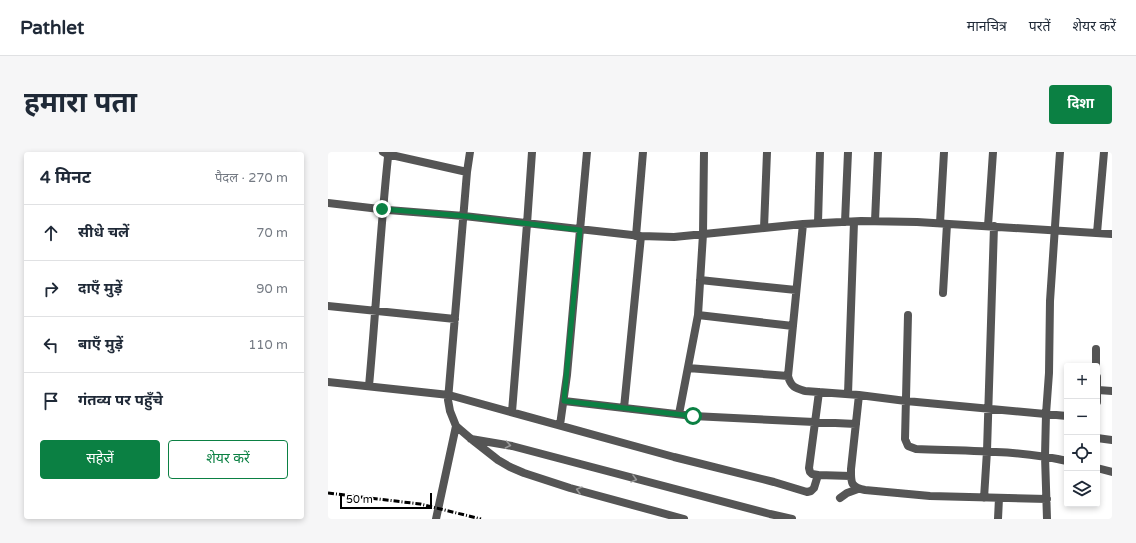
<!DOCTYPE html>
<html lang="hi">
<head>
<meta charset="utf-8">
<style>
	body { margin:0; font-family:"Varela Round","Noto Sans Devanagari",sans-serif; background:#f6f6f7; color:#1f2937 }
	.controls { position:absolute; right:12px; bottom:12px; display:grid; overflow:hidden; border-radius:4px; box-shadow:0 2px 6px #0003 }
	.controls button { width:36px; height:36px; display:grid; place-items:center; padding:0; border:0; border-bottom:1px solid #e0e1e3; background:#fff; color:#1f2937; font:20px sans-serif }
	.scale { position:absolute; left:12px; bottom:10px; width:92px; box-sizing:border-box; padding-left:4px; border:2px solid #000; border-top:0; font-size:11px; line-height:14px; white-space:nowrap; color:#000; -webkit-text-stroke:3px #fff; paint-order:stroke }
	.stop { position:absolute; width:12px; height:12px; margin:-9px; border:3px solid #0b8043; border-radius:50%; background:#fff }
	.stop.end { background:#0b8043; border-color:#fff; box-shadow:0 1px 4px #0008 }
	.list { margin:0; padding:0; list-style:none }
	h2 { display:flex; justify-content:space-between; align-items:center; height:52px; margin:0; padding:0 16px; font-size:17px }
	h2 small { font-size:13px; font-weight:400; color:#747a83 }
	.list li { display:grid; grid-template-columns:26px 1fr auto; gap:12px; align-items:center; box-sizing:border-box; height:56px; padding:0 16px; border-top:1px solid #e0e1e3 }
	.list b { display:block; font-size:15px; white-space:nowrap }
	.list em { font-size:13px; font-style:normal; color:#747a83 }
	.actions { display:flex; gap:8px; padding:12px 16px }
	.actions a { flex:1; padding:9px 0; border:1px solid #0b8043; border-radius:4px; text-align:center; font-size:14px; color:#0b8043 }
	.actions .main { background:#0b8043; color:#fff }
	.icon { flex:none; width:22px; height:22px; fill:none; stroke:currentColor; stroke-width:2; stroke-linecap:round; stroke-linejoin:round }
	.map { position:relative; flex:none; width:784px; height:367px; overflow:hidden; border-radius:4px }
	header { display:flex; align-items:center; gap:24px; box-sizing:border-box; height:56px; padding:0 20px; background:#fff; border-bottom:1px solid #e0e1e3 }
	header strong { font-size:19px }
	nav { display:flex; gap:22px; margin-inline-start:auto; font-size:14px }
	.intro { display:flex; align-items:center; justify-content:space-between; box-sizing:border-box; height:96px; padding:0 24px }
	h1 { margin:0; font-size:28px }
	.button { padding:10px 18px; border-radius:4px; background:#0b8043; color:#fff; font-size:14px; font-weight:700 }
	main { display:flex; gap:24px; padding:0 24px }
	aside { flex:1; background:#fff; border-radius:4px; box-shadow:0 2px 6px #0003 }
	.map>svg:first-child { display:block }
</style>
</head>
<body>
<header>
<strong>Pathlet</strong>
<nav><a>मानचित्र</a><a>परतें</a><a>शेयर करें</a></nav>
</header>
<div class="intro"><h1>हमारा पता</h1><a class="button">दिशा</a></div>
<main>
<aside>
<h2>4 मिनट<small>पैदल · 270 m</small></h2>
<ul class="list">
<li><svg class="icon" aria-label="ahead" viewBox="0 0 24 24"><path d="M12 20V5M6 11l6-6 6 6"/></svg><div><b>सीधे चलें</b></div><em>70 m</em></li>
<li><svg class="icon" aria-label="right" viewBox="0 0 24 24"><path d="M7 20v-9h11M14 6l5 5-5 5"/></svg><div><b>दाएँ मुड़ें</b></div><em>90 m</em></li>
<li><svg class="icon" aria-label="left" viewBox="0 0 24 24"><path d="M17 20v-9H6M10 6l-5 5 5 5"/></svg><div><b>बाएँ मुड़ें</b></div><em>110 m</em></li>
<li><svg class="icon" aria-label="arrive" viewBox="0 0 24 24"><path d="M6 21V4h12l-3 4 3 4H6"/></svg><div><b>गंतव्य पर पहुँचे</b></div></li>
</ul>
<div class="actions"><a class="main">सहेजें</a><a>शेयर करें</a></div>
</aside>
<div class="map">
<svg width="784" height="367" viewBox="0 0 784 367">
	<rect width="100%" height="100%" fill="#fff"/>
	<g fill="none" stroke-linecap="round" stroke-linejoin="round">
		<!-- street -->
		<path stroke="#555" stroke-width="8" d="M142 0 139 20 120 248 122 259 128 274 142 286 170 308 182 315 196 321 242 336 356 367
			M59 2 139 20
			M0 51 60 58 136 64 313 84 346 85 475 72 533 69 589 70 784 82
			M547 69 550 0
			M517 70 520 0
			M490 71 492 0
			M612 71 616 0
			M475 72 460 224C463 235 467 236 477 239L531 243 578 249 739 264
			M660 74 665 0
			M436 76 439 0
			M769 81 776 0
			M308 84 315 0
			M372 128 468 138
			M615 141 619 72
			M0 154 127 167
			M370 163 465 174
			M580 163 577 287 580 294 588 297C638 299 690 298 739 309
			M768 197V214
			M360 216 460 224
			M769 225V250
			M0 230 121 243 346 305 446 330 479 340 483 339 486 336 490 323 523 324
			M41 234C48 158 52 81 60 5L59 2 55 0
			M770 238 784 239
			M520 242 526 70
			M531 243 523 317C523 330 522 335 537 338L602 344 719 347
			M236 249 365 264 528 272
			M296 256 313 84
			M184 260 199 72 204 0
			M351 262 370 163 375 82 376 0
			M232 273 239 223 259 0
			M769 286 784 288
			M143 287 184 294 442 362 464 367
			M769 316 784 320
			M490 323 484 322 482 320 481 316 491 240
			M512 346 519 341 530 337
			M656 346 659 299 666 74
			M108 367 128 274
			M670 367 671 346
			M719 367 717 304 718 262 721 221 722 149 732 0"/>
		<!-- rail -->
		<path stroke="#000" stroke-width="3" stroke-dasharray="6 2 1 2" stroke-linecap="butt" d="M0 341 92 352 153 367"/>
	</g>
	<!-- one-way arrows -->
	<defs><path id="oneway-chevron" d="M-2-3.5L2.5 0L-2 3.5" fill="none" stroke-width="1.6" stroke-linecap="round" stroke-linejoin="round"/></defs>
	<g stroke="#999">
		<use href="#oneway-chevron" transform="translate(180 293) rotate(11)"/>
		<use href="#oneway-chevron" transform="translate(306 327) rotate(15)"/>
		<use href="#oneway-chevron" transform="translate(251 338) rotate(-165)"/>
	</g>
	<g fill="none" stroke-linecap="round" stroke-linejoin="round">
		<!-- route -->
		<path stroke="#0b8043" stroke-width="5" d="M54 57 136 64 252 78 236 249 365 264"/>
	</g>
</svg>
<div class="controls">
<button>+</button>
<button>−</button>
<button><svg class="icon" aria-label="locate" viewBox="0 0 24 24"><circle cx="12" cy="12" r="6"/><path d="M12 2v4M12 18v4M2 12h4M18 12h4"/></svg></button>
<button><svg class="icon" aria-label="layers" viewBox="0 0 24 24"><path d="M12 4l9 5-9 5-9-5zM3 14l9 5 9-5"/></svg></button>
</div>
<div class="scale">50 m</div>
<div class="stop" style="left:365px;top:264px"></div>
<div class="stop end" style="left:54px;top:57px"></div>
</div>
</main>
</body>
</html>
